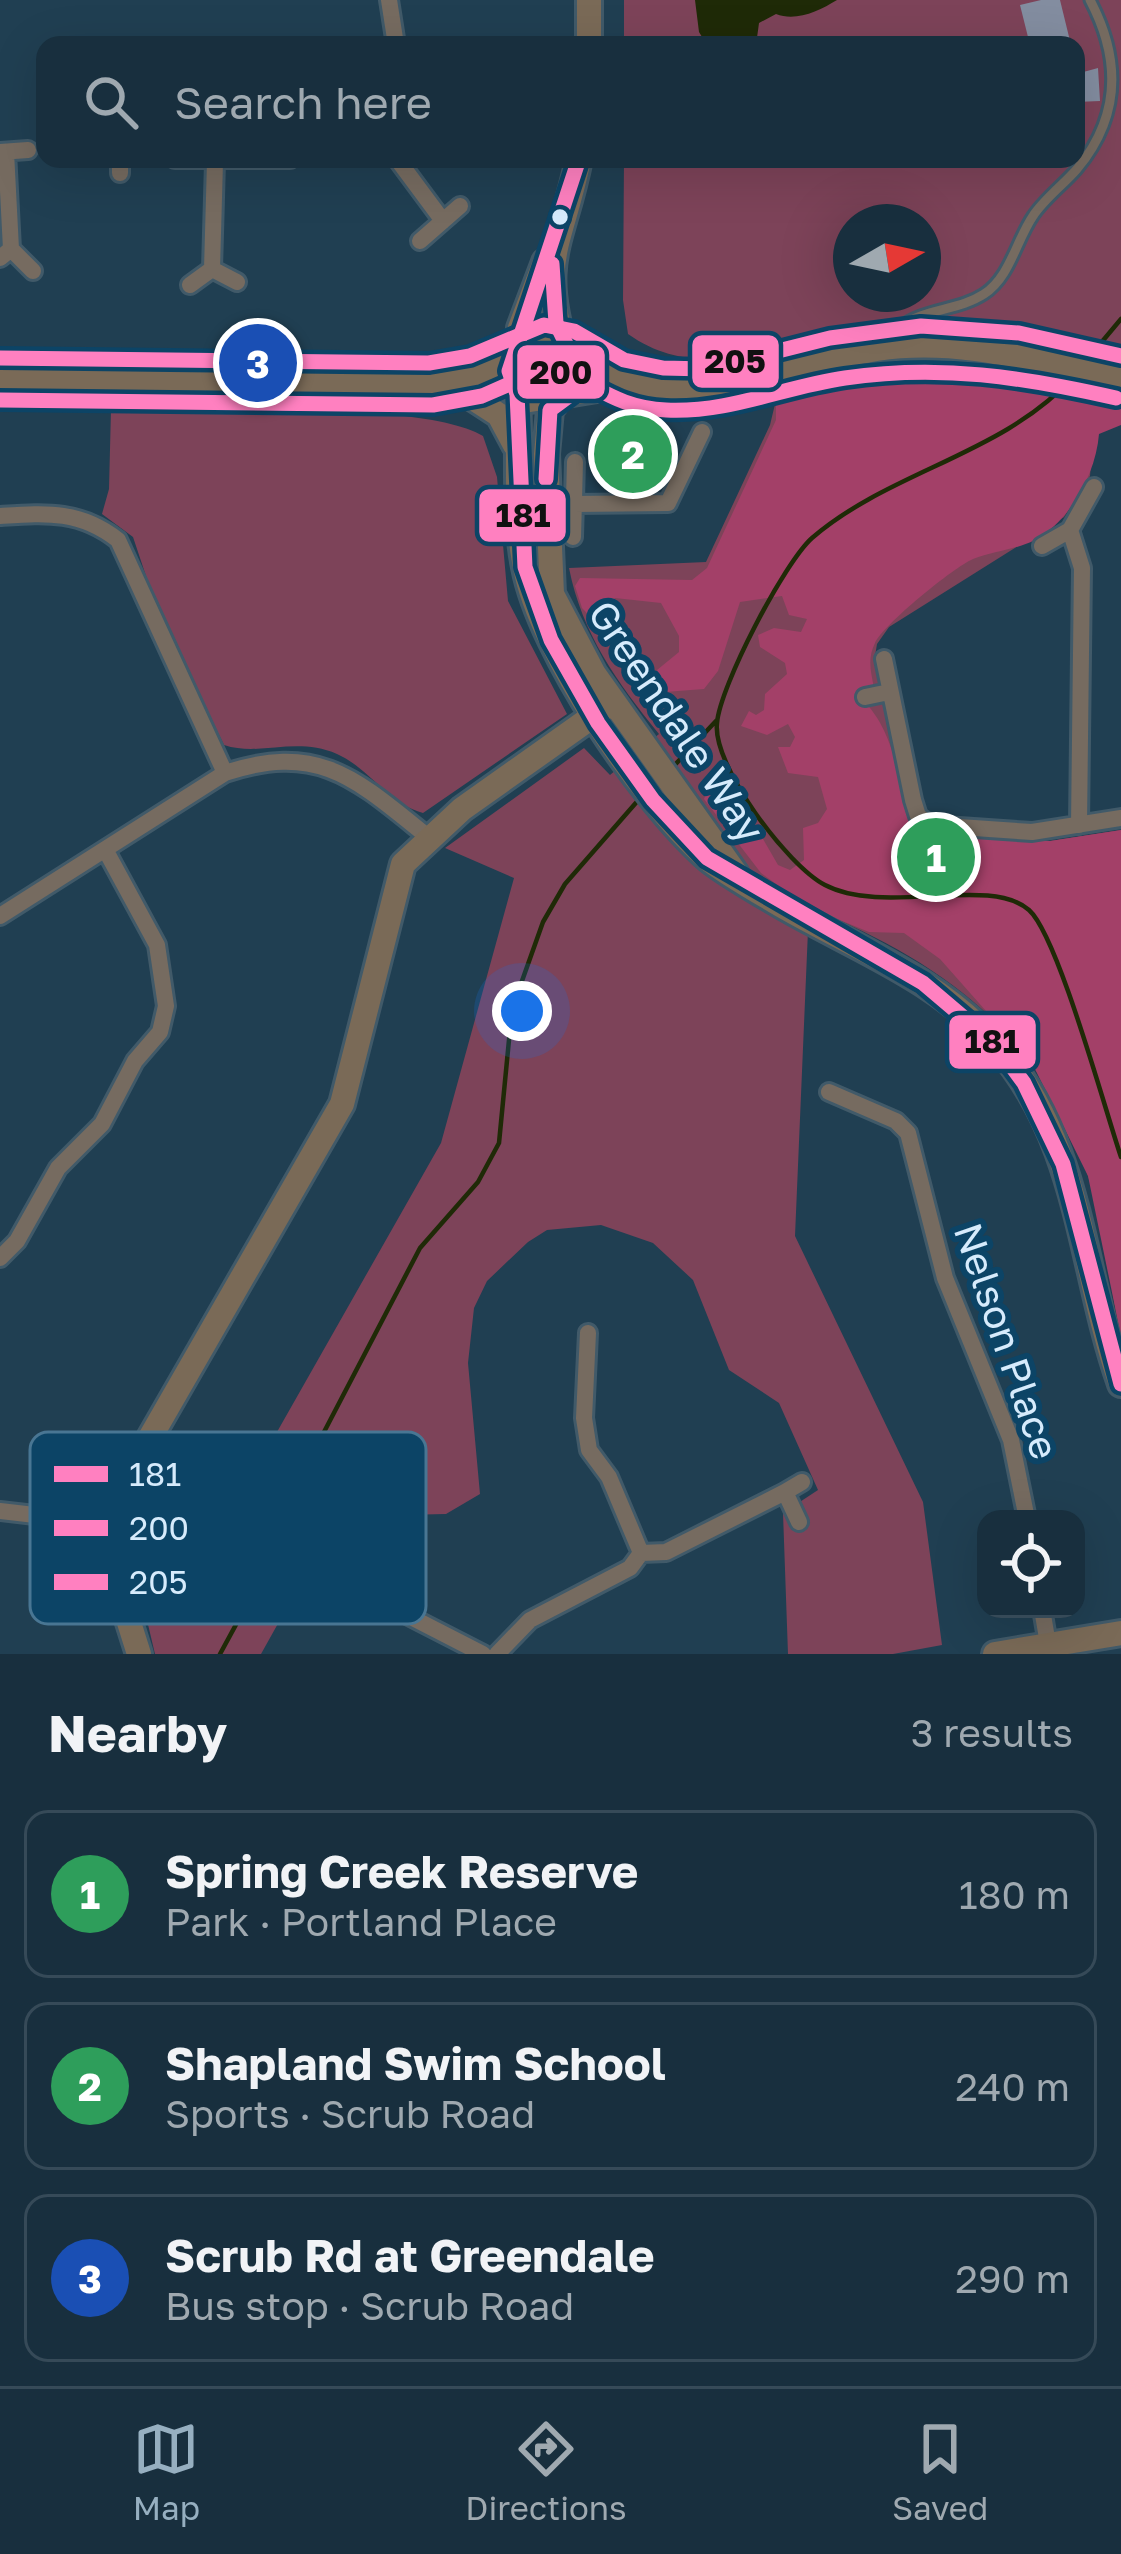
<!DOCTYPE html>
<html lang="en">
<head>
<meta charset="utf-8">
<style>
	body { margin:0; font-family:"Golos Text",sans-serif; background:#213745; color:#f1f3f6 }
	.controls { position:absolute; right:36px; bottom:36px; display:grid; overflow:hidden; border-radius:24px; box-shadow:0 12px 48px #0002 }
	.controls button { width:108px; height:108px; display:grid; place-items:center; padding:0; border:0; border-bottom:3px solid #364a58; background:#182f3e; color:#f1f3f6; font:60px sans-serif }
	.compass { position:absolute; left:833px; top:204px; width:108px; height:108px; border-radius:50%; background:#182f3e; box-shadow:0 12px 48px #0002; rotate:81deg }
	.you { position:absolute; left:522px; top:1011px; width:42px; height:42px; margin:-30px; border:9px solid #fff; border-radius:50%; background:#1a73e8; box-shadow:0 0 0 18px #1a73e833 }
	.badge { display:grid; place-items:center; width:78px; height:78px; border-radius:50%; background:#96afc0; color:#fff; font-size:39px; font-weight:700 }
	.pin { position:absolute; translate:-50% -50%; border:6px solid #fff; box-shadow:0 3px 12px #0006 }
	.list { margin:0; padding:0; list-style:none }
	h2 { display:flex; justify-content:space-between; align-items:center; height:156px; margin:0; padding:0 48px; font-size:51px }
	h2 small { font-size:39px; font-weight:400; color:#9fa9b0 }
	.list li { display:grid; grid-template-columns:78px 1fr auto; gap:36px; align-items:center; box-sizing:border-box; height:168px; margin:0 24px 24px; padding:0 24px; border:3px solid #364a58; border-radius:24px }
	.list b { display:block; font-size:45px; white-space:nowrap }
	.list p { margin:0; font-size:39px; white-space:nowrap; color:#9fa9b0 }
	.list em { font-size:39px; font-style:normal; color:#9fa9b0 }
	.icon { flex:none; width:66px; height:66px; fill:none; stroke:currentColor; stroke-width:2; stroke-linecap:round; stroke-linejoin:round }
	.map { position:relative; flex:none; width:1121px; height:1654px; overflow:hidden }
	.search { position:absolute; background:#182f3e; box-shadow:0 12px 48px #0002; left:36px; right:36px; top:36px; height:132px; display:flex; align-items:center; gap:30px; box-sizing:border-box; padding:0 42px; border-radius:24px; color:#9fa9b0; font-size:45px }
	.sheet { height:732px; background:#182f3e }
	nav { display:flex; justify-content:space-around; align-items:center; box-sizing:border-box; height:168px; border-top:3px solid #364a58; background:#182f3e; font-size:33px; color:#9fa9b0 }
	nav a { display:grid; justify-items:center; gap:6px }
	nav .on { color:#96afc0 }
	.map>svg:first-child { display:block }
</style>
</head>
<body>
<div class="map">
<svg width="1121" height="1654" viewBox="0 0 1121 1654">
	<rect width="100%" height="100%" fill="#203f52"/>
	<!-- green -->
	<path fill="#7d4359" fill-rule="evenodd" d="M624 0H1121V356C1049 339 978 318 903 323 813 329 712 394 628 334L623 300 624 159H1076V45H624ZM851 222H923V294H851Z
		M901 367 1008 376 1094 423 1090 476 1064 517 889 627 877 644 874 662 912 815 933 835 1050 841 1121 830V1336C1109 1283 1105 1223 1087 1173 1036 1028 944 964 809 907L795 1236 923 1502 942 1645 893 1654H788L783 1513 818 1490 779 1403 729 1370 693 1280 653 1243 601 1225 547 1230 528 1242 487 1281 474 1308 468 1363 480 1494 446 1514 357 1516 328 1534 261 1654H155L141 1595 140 1551 202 1564 441 1143 514 878 445 848 584 748 610 775 659 734C617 682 582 634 569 568L706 562 770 425 776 400 833 378Z
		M111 409C191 411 424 400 483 436L497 477 508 601 567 714 423 813C389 804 369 768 337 754 295 736 260 757 224 745L159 615 133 537 102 514 109 489Z"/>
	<!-- forest -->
	<path fill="#a34068" d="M901 367H945L1121 394V425L1099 434C1096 473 1071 520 1035 540 1015 550 993 551 973 559 954 567 883 625 875 643 867 659 871 672 874 688L862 699C904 741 891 795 933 835L1050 841 1121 830V1336L1088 1176 1032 1063 940 959 904 933 869 932 808 907 761 873 704 799 709 787H733L778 865 790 870 804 860 803 828 818 823 827 809 818 777 788 773 778 747H790L795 737 788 724 767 735 741 726 749 711 756 715 764 710 765 694 787 674 785 663 760 647 758 635 774 628 801 632 807 619 789 615 782 596 740 602 718 671 704 689 665 692 657 670 679 652V636L661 603 615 598 607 606V634L582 608 575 586 580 578 692 580 707 568 776 420V400L833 378Z"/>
	<!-- water -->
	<path fill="#1f2a07" d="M695 0H837C819 11 796 22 776 14L759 23 756 45H707L699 32Z"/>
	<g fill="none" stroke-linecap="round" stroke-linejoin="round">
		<!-- stream -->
		<path stroke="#1f2a07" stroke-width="4.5" d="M1085 362 1121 319
			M1074 376C1003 455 891 470 812 538 784 563 720 686 717 723 712 766 788 866 825 885 884 916 989 875 1029 910 1058 936 1105 1110 1121 1157
			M671 769 716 721
			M220 1654 277 1549 324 1432 420 1248 478 1182 499 1143 512 1009 543 922 565 884 641 797"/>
	</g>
	<!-- building -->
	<path fill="#838da0" d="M1041 0H1060L1071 45H1030L1020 5Z
		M1098 68 1100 101 1076 102V74Z"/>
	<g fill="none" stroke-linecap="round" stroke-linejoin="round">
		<defs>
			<path id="lane" d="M900 342 899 328C924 308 958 311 984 294 1010 277 1016 241 1033 216 1044 199 1063 185 1077 169 1121 116 1121 59 1090 0"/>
			<path id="street" d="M389 0 396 45
				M0 152 28 150
				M6 152 11 249
				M175 159H290
				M397 159 443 221
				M120 173V159
				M420 241 460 206
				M0 258 11 249 33 271
				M212 269 215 162
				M190 285 212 269 237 282
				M574 504 668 503 702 432
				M0 516C46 513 80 510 118 540L225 773
				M1070 530 1082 568 1079 825
				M573 537 575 462
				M1042 546 1070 530 1094 487
				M884 659 913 800 918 816 930 825 1032 832 1121 818
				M865 697 889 692
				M0 916 225 773C319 742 356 779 427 836
				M829 1092 896 1121 908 1133 945 1278 1011 1440 1027 1519
				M0 1258 17 1241 58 1168 102 1124 135 1061 160 1032 166 1006 157 945 106 851
				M588 1333 584 1418 589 1450 609 1477 641 1553
				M0 1511 112 1524
				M799 1522 785 1492 802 1482
				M1042 1609 1048 1644
				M401 1612 483 1654
				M497 1654 530 1620 630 1568 641 1553 666 1552 785 1492"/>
			<path id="secondary" d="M589 45V0
				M565 350C537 259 562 244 579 159
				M518 353 520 328 545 262
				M0 379 431 384 476 376 514 358
				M627 384 530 400 514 390 509 371 518 353C565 332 604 385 662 389 737 394 804 361 877 349 960 336 1041 362 1121 378
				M462 391 499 415 515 445
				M517 394C520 451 514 512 525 567 541 652 642 800 707 858 723 872 764 895 784 907 859 950 937 978 996 1045 1082 1142 1080 1268 1121 1384
				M560 397 550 410 546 454 552 594 594 674 736 874
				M139 1654 120 1594 112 1524 143 1450 342 1104 403 864 462 809 613 702
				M995 1654 1121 1633"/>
		</defs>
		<!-- lane casing -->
		<use href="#lane" stroke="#415a69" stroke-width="15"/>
		<!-- street casing -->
		<use href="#street" stroke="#415a69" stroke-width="22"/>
		<!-- secondary casing -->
		<use href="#secondary" stroke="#415a69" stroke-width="30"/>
		<!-- lane -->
		<use href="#lane" stroke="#766b60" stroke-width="9"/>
		<!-- street -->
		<use href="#street" stroke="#766b60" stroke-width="16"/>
		<!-- secondary -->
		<use href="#secondary" stroke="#7a6a57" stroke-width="24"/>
		<defs>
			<path id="bus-1" d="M579 159 509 371 517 394 525 567 551 640 598 723 653 800 707 858 923 983 996 1045 1024 1083 1063 1164 1121 1384
				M546 479 550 410 573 393 582 377 556 323 552 264"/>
			<path id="bus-2" d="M0 400 433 405 482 396 546 368C589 376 610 408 666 410 729 413 783 387 845 378 940 364 1023 377 1116 398"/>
			<path id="bus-3" d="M0 358 429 363 470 356 544 325 574 331 624 360 663 368 706 369 830 338 921 326 1019 333 1121 356"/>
		</defs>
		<!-- bus-1 casing -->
		<use href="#bus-1" stroke="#0c4466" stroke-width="24"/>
		<!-- bus-2 casing -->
		<use href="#bus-2" stroke="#0c4466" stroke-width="24"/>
		<!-- bus-3 casing -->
		<use href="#bus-3" stroke="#0c4466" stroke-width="24"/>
		<!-- bus-1 -->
		<use href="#bus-1" stroke="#ff80c0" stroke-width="15"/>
		<!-- bus-2 -->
		<use href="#bus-2" stroke="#ff80c0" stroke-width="15"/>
		<!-- bus-3 -->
		<use href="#bus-3" stroke="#ff80c0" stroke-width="15"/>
	</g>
	<!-- markers -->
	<circle fill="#d6ebfc" stroke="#0c4466" stroke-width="4.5" cx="560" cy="217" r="10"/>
	<g text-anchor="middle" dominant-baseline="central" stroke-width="12" stroke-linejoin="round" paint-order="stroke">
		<!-- street labels -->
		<g font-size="39" fill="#d6ebfc" stroke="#0c4466">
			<text transform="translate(677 721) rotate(56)">Greendale Way</text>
			<text transform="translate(1007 1341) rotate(71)">Nelson Place</text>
		</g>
	</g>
	<!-- legend -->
	<rect x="30" y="1432" width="396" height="192" rx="18" fill="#0c4466" stroke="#497693" stroke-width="3"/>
	<rect x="54" y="1466" width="54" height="16" fill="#ff80c0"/>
	<rect x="54" y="1520" width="54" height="16" fill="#ff80c0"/>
	<rect x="54" y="1574" width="54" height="16" fill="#ff80c0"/>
	<g font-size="33" fill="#d6ebfc">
		<text x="129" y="1486">181</text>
		<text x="129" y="1540">200</text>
		<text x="129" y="1594">205</text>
	</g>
	<g stroke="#0c4466" stroke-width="4.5">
		<rect x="690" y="333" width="91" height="57" rx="12" fill="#ff80c0"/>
		<rect x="515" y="343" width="92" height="58" rx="12" fill="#ff80c0"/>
		<rect x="477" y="487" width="91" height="57" rx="12" fill="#ff80c0"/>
		<rect x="947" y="1013" width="91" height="58" rx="12" fill="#ff80c0"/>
	</g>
	<g font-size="33" text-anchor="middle" font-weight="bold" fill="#111">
		<text x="735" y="373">205</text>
		<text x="561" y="384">200</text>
		<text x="523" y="527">181</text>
		<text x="992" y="1053">181</text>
	</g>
</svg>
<div class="controls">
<button><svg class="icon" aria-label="locate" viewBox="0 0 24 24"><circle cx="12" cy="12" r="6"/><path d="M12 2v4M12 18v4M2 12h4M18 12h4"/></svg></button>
</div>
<svg class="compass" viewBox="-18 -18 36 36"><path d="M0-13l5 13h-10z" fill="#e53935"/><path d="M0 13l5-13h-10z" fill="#9fa9b0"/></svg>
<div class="you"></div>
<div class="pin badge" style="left:936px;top:857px;background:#2e9e5b">1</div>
<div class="pin badge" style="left:633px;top:454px;background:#2e9e5b">2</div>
<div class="pin badge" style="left:258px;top:363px;background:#1a4fb4">3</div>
<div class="search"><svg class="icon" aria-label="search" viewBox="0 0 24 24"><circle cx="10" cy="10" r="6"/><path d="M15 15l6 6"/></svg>Search here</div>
</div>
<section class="sheet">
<h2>Nearby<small>3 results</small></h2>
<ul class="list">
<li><span class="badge" style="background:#2e9e5b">1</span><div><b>Spring Creek Reserve</b><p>Park · Portland Place</p></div><em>180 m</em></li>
<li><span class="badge" style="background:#2e9e5b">2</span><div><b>Shapland Swim School</b><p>Sports · Scrub Road</p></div><em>240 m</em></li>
<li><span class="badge" style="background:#1a4fb4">3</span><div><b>Scrub Rd at Greendale</b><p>Bus stop · Scrub Road</p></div><em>290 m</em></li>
</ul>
</section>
<nav>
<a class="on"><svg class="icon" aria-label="map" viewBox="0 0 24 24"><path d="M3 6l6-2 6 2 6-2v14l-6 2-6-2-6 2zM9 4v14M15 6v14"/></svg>Map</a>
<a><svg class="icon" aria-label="directions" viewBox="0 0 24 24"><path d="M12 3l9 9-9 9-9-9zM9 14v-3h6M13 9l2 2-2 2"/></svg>Directions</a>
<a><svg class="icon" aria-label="saved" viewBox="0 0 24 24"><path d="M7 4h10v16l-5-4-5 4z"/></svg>Saved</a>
</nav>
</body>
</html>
